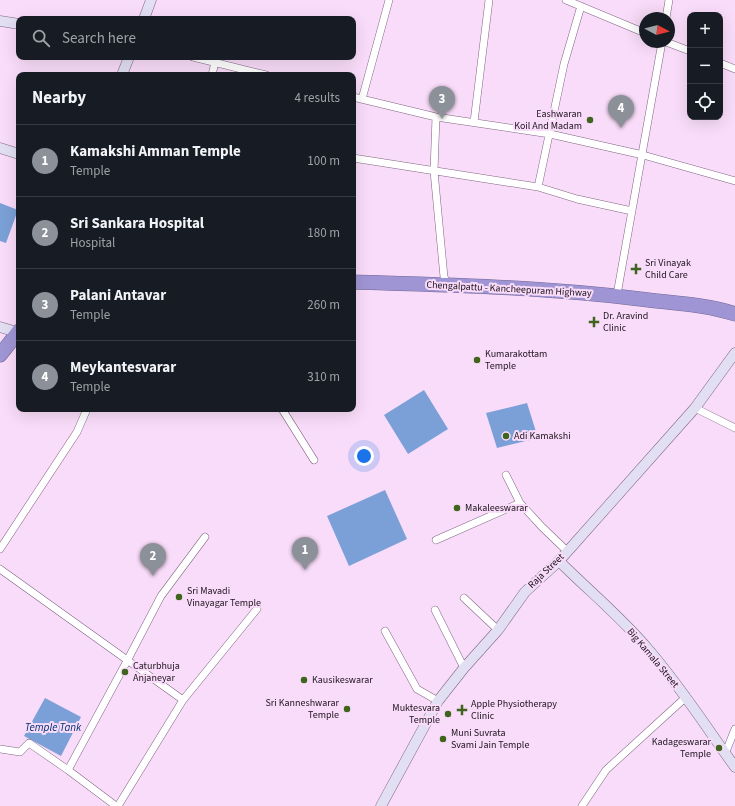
<!DOCTYPE html>
<html lang="en">
<head>
<meta charset="utf-8">
<style>
	body { margin:0; font-family:"Source Sans 3",sans-serif; background:#20242c; color:#f1f3f6 }
	.controls { position:absolute; right:12px; top:12px; display:grid; overflow:hidden; border-radius:8px; box-shadow:0 4px 16px #0002 }
	.controls button { width:36px; height:36px; display:grid; place-items:center; padding:0; border:0; border-bottom:1px solid #363941; background:#171b24; color:#f1f3f6; font:20px sans-serif }
	.compass { position:absolute; left:639px; top:12px; width:36px; height:36px; border-radius:50%; background:#171b24; box-shadow:0 4px 16px #0002; rotate:97deg }
	.you { position:absolute; left:364px; top:456px; width:14px; height:14px; margin:-10px; border:3px solid #fff; border-radius:50%; background:#1a73e8; box-shadow:0 0 0 6px #1a73e833 }
	.badge { display:grid; place-items:center; width:26px; height:26px; border-radius:50%; background:#8c9099; color:#fff; font-size:13px; font-weight:700 }
	.pin { position:absolute; translate:-50% -33px; filter:drop-shadow(0 1px 2px #0008) }
	.pin::after { content:''; position:absolute; top:21px; width:14px; height:12px; background:inherit; clip-path:polygon(0 0,100% 0,50% 100%) }
	.list { margin:0; padding:0; list-style:none }
	h2 { display:flex; justify-content:space-between; align-items:center; height:52px; margin:0; padding:0 16px; font-size:17px }
	h2 small { font-size:13px; font-weight:400; color:#9ea1a6 }
	.list li { display:grid; grid-template-columns:26px 1fr auto; gap:12px; align-items:center; box-sizing:border-box; height:72px; padding:0 16px; border-top:1px solid #363941 }
	.list b { display:block; font-size:15px; white-space:nowrap }
	.list p { margin:0; font-size:13px; white-space:nowrap; color:#9ea1a6 }
	.list em { font-size:13px; font-style:normal; color:#9ea1a6 }
	.icon { flex:none; width:22px; height:22px; fill:none; stroke:currentColor; stroke-width:2; stroke-linecap:round; stroke-linejoin:round }
	.map { position:relative; flex:none; width:735px; height:806px; overflow:hidden }
	.search { position:absolute; background:#171b24; box-shadow:0 4px 16px #0002; left:16px; top:16px; width:340px; height:44px; display:flex; align-items:center; gap:10px; box-sizing:border-box; padding:0 14px; border-radius:8px; color:#9ea1a6; font-size:15px }
	.panel { position:absolute; background:#171b24; box-shadow:0 4px 16px #0002; left:16px; top:72px; width:340px; height:340px; border-radius:8px }
	.map>svg:first-child { display:block }
</style>
</head>
<body>
<div class="map">
<svg width="735" height="806" viewBox="0 0 735 806">
	<rect width="100%" height="100%" fill="#f9dcf9"/>
	<!-- water -->
	<path fill="#7ba0d7" d="M0 203 18 210 6 243 0 241Z
		M424 390 448 429 408 454 384 415Z
		M527 403 538 438 497 448 486 413Z
		M385 490 407 539 349 566 327 516Z
		M45 698 81 717 61 756 24 736Z"/>
	<g fill="none" stroke-linecap="round" stroke-linejoin="round">
		<defs>
			<path id="street" d="M566 0 645 33
				M666 18 669 0
				M666 42 690 51
				M193 57 266 75
				M720 63 735 69
				M212 75 215 62
				M353 97 436 117 550 134 643 155 735 181
				M362 99 389 0
				M436 117 434 171 444 277 449 285
				M474 122 489 0
				M353 158 538 187 577 199 632 211
				M538 187 564 64 581 6
				M618 289 662 42
				M695 408 735 428
				M282 409 314 460
				M506 475 520 503 542 527 567 551
				M436 540 520 503
				M0 549 77 432 87 409
				M0 569 183 700
				M464 598 498 630
				M435 610 464 668
				M385 631 417 689 438 701
				M0 749 20 752 29 743 68 770 116 806
				M725 754 735 729
				M68 770 127 661 161 596 205 537
				M118 806 183 700 257 609
				M582 806 606 770 685 698"/>
			<path id="secondary" d="M144 19 151 0
				M0 21 19 24
				M122 75 129 57
				M0 148 19 154
				M0 327 10 330 17 334
				M559 561C588 590 621 617 648 649 680 686 707 728 735 767
				M381 806 438 701 464 668 498 630 525 592 559 561 695 408 735 353"/>
			<path id="highway" d="M353 282C449 285 544 287 640 299 671 303 705 304 735 314
				M0 355 19 331"/>
		</defs>
		<!-- street casing -->
		<use href="#street" stroke="#7f6680" stroke-width="8"/>
		<!-- secondary casing -->
		<use href="#secondary" stroke="#7f6680" stroke-width="11"/>
		<!-- highway casing -->
		<use href="#highway" stroke="#726894" stroke-width="15"/>
		<!-- street -->
		<use href="#street" stroke="#fff" stroke-width="7"/>
		<!-- secondary -->
		<use href="#secondary" stroke="#e2dff2" stroke-width="10"/>
		<!-- highway -->
		<use href="#highway" stroke="#a095d4" stroke-width="14"/>
	</g>
	<!-- markers -->
	<g fill="#3f641d" stroke="#f9dcf9" stroke-width="1.5">
		<circle cx="590" cy="120" r="4"/>
		<path d="M634 263h4v4h4v4h-4v4h-4v-4h-4v-4h4z"/>
		<path d="M592 316h4v4h4v4h-4v4h-4v-4h-4v-4h4z"/>
		<circle cx="477" cy="360" r="4"/>
		<circle cx="506" cy="436" r="4"/>
		<circle cx="457" cy="508" r="4"/>
		<circle cx="179" cy="597" r="4"/>
		<circle cx="125" cy="672" r="4"/>
		<circle cx="304" cy="680" r="4"/>
		<circle cx="347" cy="709" r="4"/>
		<path d="M460 704h4v4h4v4h-4v4h-4v-4h-4v-4h4z"/>
		<circle cx="448" cy="714" r="4"/>
		<circle cx="443" cy="739" r="4"/>
		<circle cx="719" cy="748" r="4"/>
	</g>
	<g text-anchor="middle" dominant-baseline="central" stroke-width="4" stroke-linejoin="round" paint-order="stroke">
		<!-- poi labels -->
		<g font-size="10" fill="#1e141e" stroke="#f9dcf9" text-anchor="start">
			<text x="582" y="114" text-anchor="end">Eashwaran<tspan x="582" dy="12">Koil And Madam</tspan></text>
			<text x="645" y="263">Sri Vinayak<tspan x="645" dy="12">Child Care</tspan></text>
			<text x="603" y="316">Dr. Aravind<tspan x="603" dy="12">Clinic</tspan></text>
			<text x="485" y="354">Kumarakottam<tspan x="485" dy="12">Temple</tspan></text>
			<text x="514" y="436">Adi Kamakshi</text>
			<text x="465" y="508">Makaleeswarar</text>
			<text x="187" y="591">Sri Mavadi<tspan x="187" dy="12">Vinayagar Temple</tspan></text>
			<text x="133" y="666">Caturbhuja<tspan x="133" dy="12">Anjaneyar</tspan></text>
			<text x="312" y="680">Kausikeswarar</text>
			<text x="339" y="703" text-anchor="end">Sri Kanneshwarar<tspan x="339" dy="12">Temple</tspan></text>
			<text x="471" y="704">Apple Physiotherapy<tspan x="471" dy="12">Clinic</tspan></text>
			<text x="440" y="708" text-anchor="end">Muktesvara<tspan x="440" dy="12">Temple</tspan></text>
			<text x="451" y="733">Muni Suvrata<tspan x="451" dy="12">Svami Jain Temple</tspan></text>
			<text x="711" y="742" text-anchor="end">Kadageswarar<tspan x="711" dy="12">Temple</tspan></text>
		</g>
		<!-- street labels -->
		<g font-size="10" fill="#1e141e" stroke="#f9dcf9">
			<text transform="translate(509 289) rotate(3)">Chengalpattu - Kancheepuram Highway</text>
			<text transform="translate(546 571) rotate(-44)">Raja Street</text>
			<text transform="translate(653 658) rotate(50)">Big Kamala Street</text>
		</g>
		<!-- water labels -->
		<g font-size="11" font-style="italic" fill="#013071" stroke="#f9dcf9">
			<text x="53" y="727">Temple Tank</text>
		</g>
	</g>
</svg>
<div class="controls">
<button>+</button>
<button>−</button>
<button><svg class="icon" aria-label="locate" viewBox="0 0 24 24"><circle cx="12" cy="12" r="6"/><path d="M12 2v4M12 18v4M2 12h4M18 12h4"/></svg></button>
</div>
<svg class="compass" viewBox="-18 -18 36 36"><path d="M0-13l5 13h-10z" fill="#e53935"/><path d="M0 13l5-13h-10z" fill="#9ea1a6"/></svg>
<div class="you"></div>
<div class="pin badge" style="left:305px;top:570px">1</div>
<div class="pin badge" style="left:153px;top:576px">2</div>
<div class="pin badge" style="left:442px;top:119px">3</div>
<div class="pin badge" style="left:621px;top:128px">4</div>
<div class="search"><svg class="icon" aria-label="search" viewBox="0 0 24 24"><circle cx="10" cy="10" r="6"/><path d="M15 15l6 6"/></svg>Search here</div>
<section class="panel">
<h2>Nearby<small>4 results</small></h2>
<ul class="list">
<li><span class="badge">1</span><div><b>Kamakshi Amman Temple</b><p>Temple</p></div><em>100 m</em></li>
<li><span class="badge">2</span><div><b>Sri Sankara Hospital</b><p>Hospital</p></div><em>180 m</em></li>
<li><span class="badge">3</span><div><b>Palani Antavar</b><p>Temple</p></div><em>260 m</em></li>
<li><span class="badge">4</span><div><b>Meykantesvarar</b><p>Temple</p></div><em>310 m</em></li>
</ul>
</section>
</div>
</body>
</html>
